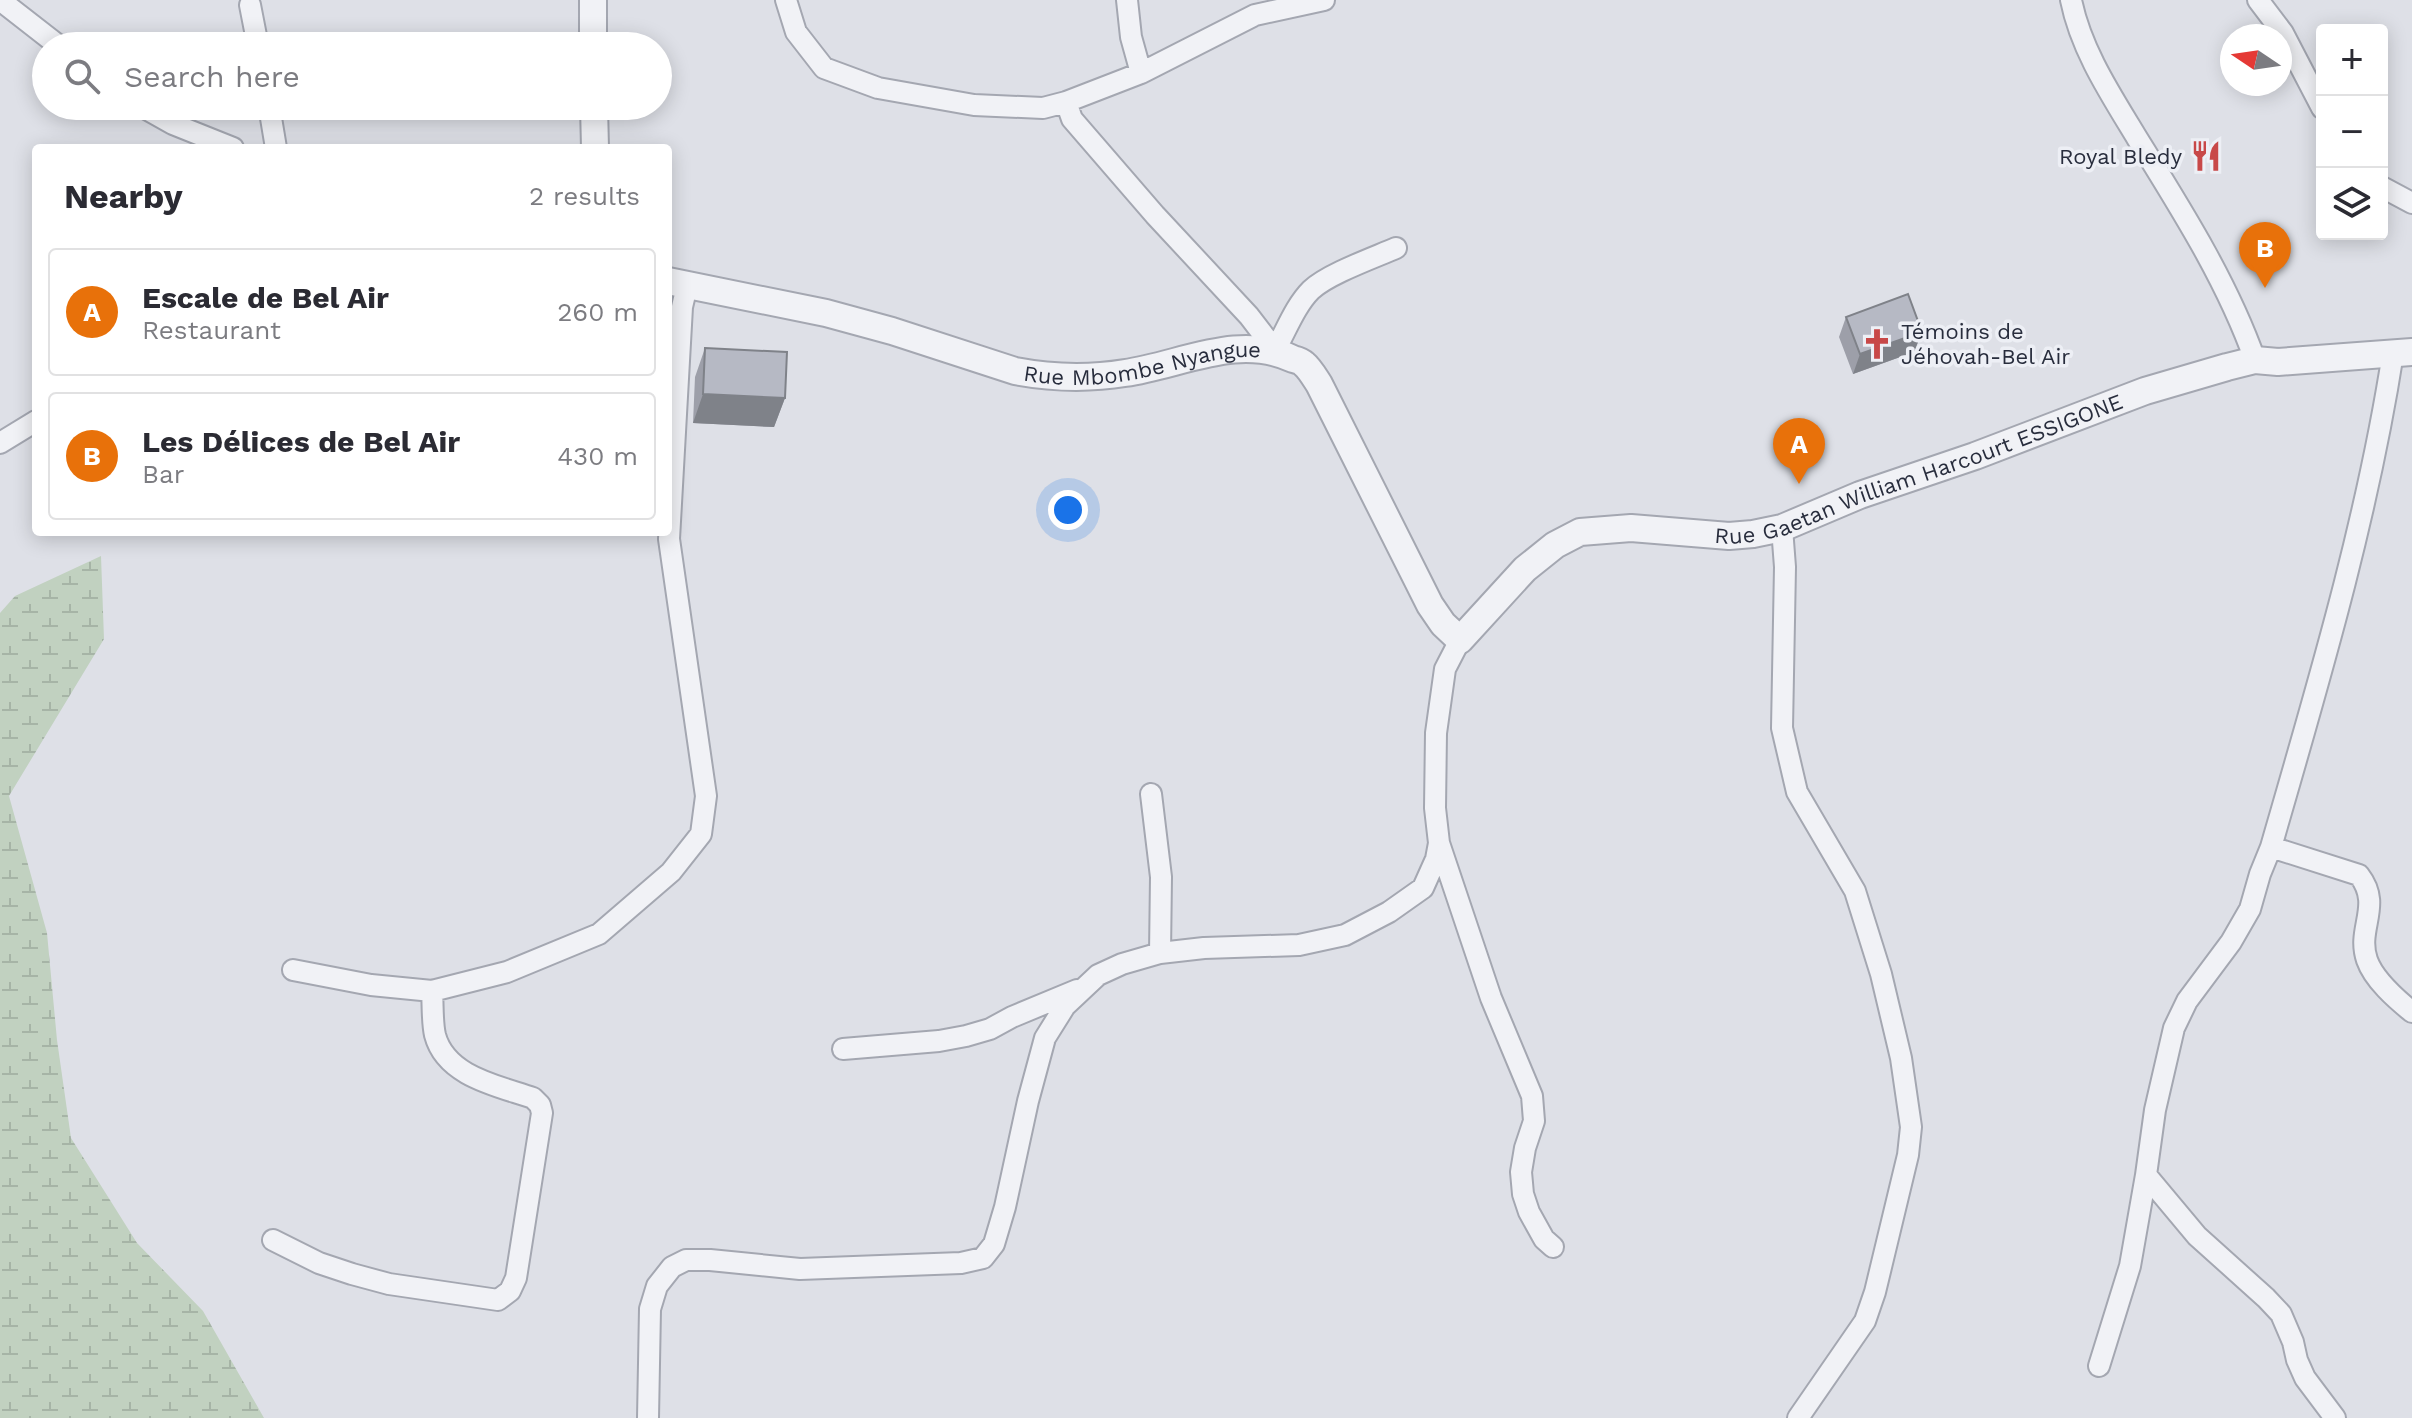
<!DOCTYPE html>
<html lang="en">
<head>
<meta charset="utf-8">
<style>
	body { margin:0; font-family:"Work Sans",sans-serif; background:#f7f7f7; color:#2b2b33 }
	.controls { position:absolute; right:24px; top:24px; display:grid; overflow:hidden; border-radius:8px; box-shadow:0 4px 20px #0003 }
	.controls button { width:72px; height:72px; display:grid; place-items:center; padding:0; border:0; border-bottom:2px solid #e1e1e2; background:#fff; color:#2b2b33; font:40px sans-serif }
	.compass { position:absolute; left:2220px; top:24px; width:72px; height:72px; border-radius:50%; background:#fff; box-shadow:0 4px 20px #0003; rotate:283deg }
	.you { position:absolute; left:1068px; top:510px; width:28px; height:28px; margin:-20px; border:6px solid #fff; border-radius:50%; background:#1a73e8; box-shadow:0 0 0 12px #1a73e833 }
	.badge { display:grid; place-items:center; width:52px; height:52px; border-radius:50%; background:#7c3aed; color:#fff; font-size:26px; font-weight:700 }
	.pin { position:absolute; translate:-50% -66px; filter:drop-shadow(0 2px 4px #0008) }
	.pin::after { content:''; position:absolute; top:42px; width:28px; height:24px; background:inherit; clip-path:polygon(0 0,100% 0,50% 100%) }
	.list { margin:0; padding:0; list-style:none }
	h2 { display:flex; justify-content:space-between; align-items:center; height:104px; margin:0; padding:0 32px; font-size:34px }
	h2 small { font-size:26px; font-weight:400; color:#7c7c81 }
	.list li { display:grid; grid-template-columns:52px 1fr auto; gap:24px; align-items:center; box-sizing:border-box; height:128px; margin:0 16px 16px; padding:0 16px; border:2px solid #e1e1e2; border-radius:8px }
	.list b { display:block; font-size:30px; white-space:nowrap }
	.list p { margin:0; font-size:26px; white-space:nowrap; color:#7c7c81 }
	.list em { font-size:26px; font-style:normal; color:#7c7c81 }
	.icon { flex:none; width:44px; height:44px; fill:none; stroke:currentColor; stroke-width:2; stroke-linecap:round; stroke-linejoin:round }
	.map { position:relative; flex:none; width:2412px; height:1418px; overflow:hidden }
	.search { position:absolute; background:#fff; box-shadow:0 4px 20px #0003; left:32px; top:32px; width:640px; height:88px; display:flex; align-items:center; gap:20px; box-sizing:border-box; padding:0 28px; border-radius:44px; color:#7c7c81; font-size:30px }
	.panel { position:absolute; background:#fff; box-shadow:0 4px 20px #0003; left:32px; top:144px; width:640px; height:392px; border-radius:8px }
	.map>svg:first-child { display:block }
</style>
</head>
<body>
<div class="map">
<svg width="2412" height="1418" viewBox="0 0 2412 1418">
	<defs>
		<pattern id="wetland-marsh" width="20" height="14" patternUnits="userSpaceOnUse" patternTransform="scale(2)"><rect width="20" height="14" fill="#c1d1c0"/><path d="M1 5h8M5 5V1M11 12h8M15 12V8" fill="none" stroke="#a6b4a6"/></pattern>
	</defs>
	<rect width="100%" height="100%" fill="#dee0e7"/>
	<!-- wetland -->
	<path fill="url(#wetland-marsh)" d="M101 556 104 639 9 796 47 933 57 1040 71 1138 137 1243 203 1311 264 1418H0V613L15 596Z"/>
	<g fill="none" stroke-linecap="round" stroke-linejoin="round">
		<defs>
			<path id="minor" d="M0 0 59 46
				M786 0 796 32 824 68 878 88 974 105 1043 108 1066 102 1141 73 1255 15 1324 0
				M1127 0 1131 37 1141 73
				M2071 0C2081 50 2111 95 2137 138 2181 209 2227 281 2255 360
				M2258 0 2283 33 2322 108
				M250 5 258 46
				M1066 102 1072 119 1155 215 1249 316 1275 350C1286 331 1295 306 1311 290 1328 274 1373 258 1396 248
				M141 106 173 124 233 148
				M269 106 276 148
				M2382 187 2412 203
				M0 443 36 421
				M1782 528 1785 567 1782 728 1797 792 1855 891 1881 974 1901 1058 1911 1127 1908 1155 1875 1292 1865 1321 1798 1418
				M1151 794 1161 877 1160 953
				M1439 843 1491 998 1532 1096 1534 1121 1525 1148 1521 1172 1523 1194 1529 1212 1544 1239 1553 1247
				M2271 847 2359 875C2383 906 2356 928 2367 960 2374 980 2396 999 2412 1012
				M293 970 371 985 432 991 507 972 599 934 671 872 701 834 706 796 669 539 682 307 687 286
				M843 1049 939 1041 966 1036 990 1029 1012 1017 1077 990
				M273 1240 319 1263 352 1274 389 1284 498 1300 510 1291 516 1278 542 1113 540 1105 533 1098C499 1086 446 1077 435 1035 432 1022 433 1005 432 991
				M2099 1366 2130 1266 2146 1175
				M648 1418 650 1309 657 1286 672 1267 686 1260H710L800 1269 961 1263 983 1258 994 1244 1005 1207 1028 1101 1045 1038 1065 1006 1098 975 1122 964 1160 953 1204 948 1299 945 1345 935 1389 912 1423 888 1436 859 1439 843 1435 808 1436 733 1445 669 1460 640
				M2335 1418 2305 1378 2297 1360 2293 1342 2281 1314 2266 1298 2197 1236 2146 1175 2155 1110 2174 1028 2187 1001 2231 942 2250 909 2260 874 2271 847C2318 684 2367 521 2393 353"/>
			<g id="tertiary">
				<path d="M593 46V0"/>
				<path d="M594 106 595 148"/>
				<path id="s1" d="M668 281 826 313 892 331 1015 371C1052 378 1088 379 1125 373 1181 365 1238 333 1293 359 1297 360 1301 361 1304 364 1310 369 1315 378 1319 384L1430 605 1443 624 1460 640 1525 569 1555 545 1580 532 1631 528 1729 536 1753 534 1782 528 1860 495 1975 456 2145 391 2227 367 2255 360 2278 362 2412 352"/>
			</g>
		</defs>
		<!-- minor casing -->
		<use href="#minor" stroke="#a4a7b1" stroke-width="24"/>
		<!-- tertiary casing -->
		<use href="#tertiary" stroke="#a4a7b1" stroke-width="30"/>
		<!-- minor -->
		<use href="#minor" stroke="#f1f2f6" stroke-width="20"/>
		<!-- tertiary -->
		<use href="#tertiary" stroke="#f1f2f6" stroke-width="26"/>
	</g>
	<!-- wall -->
	<path fill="#9d9fa9" d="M1846 317 1922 332 1914 352 1853 374 1839 337Z
		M705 348 785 398 774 427 693 423 695 377Z"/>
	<!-- shaded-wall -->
	<path fill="#7f8289" d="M1922 332 1914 352 1853 374 1860 354Z
		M703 394 785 398 774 427 693 423Z"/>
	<!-- building -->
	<path fill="#b6b9c4" stroke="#7f8289" stroke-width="2" d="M1908 294 1922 332 1860 354 1846 317Z
		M705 348 787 352 785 398 703 394Z"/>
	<!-- icons -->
	<defs>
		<symbol id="restaurant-bare" viewBox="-9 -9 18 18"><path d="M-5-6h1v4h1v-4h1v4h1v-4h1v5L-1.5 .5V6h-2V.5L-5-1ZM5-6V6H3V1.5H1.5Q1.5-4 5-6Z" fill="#c84848" stroke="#edeff5" stroke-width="2.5" paint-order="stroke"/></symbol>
		<symbol id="church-bare" viewBox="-9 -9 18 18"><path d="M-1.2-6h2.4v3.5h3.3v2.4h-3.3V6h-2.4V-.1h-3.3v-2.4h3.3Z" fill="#c84848" stroke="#edeff5" stroke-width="2.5" paint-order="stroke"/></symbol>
	</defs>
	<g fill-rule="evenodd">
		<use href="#restaurant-bare" x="2184" y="134" width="44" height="44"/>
		<use href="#church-bare" x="1855" y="322" width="44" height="44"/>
	</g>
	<g text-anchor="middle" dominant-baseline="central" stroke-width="7" stroke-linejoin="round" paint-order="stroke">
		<!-- poi labels -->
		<g font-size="22" fill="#282d3d" stroke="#edeff5" text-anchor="end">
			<text x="2182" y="156">Royal Bledy</text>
			<text x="1901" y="331" text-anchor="start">Témoins de<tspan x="1901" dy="25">Jéhovah-Bel Air</tspan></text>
		</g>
		<!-- street labels -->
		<g font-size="22" fill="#282d3d" stroke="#edeff5">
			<text stroke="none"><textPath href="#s1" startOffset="488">Rue Mbombe Nyangue</textPath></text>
			<text stroke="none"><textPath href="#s1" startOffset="1486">Rue Gaetan William Harcourt ESSIGONE</textPath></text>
		</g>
	</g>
</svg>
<div class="controls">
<button>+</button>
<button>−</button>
<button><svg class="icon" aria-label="layers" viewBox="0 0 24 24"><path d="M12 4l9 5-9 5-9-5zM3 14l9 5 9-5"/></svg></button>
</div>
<svg class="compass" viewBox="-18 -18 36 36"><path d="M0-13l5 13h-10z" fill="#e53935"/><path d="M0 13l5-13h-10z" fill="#7c7c81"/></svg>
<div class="you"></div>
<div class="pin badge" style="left:1799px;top:484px;background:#e8710a">A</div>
<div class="pin badge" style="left:2265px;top:288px;background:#e8710a">B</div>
<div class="search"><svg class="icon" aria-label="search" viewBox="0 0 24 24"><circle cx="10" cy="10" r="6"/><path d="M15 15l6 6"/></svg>Search here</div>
<section class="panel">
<h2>Nearby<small>2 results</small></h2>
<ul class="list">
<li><span class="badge" style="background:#e8710a">A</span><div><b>Escale de Bel Air</b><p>Restaurant</p></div><em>260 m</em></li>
<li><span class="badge" style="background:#e8710a">B</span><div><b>Les Délices de Bel Air</b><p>Bar</p></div><em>430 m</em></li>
</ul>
</section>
</div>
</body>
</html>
